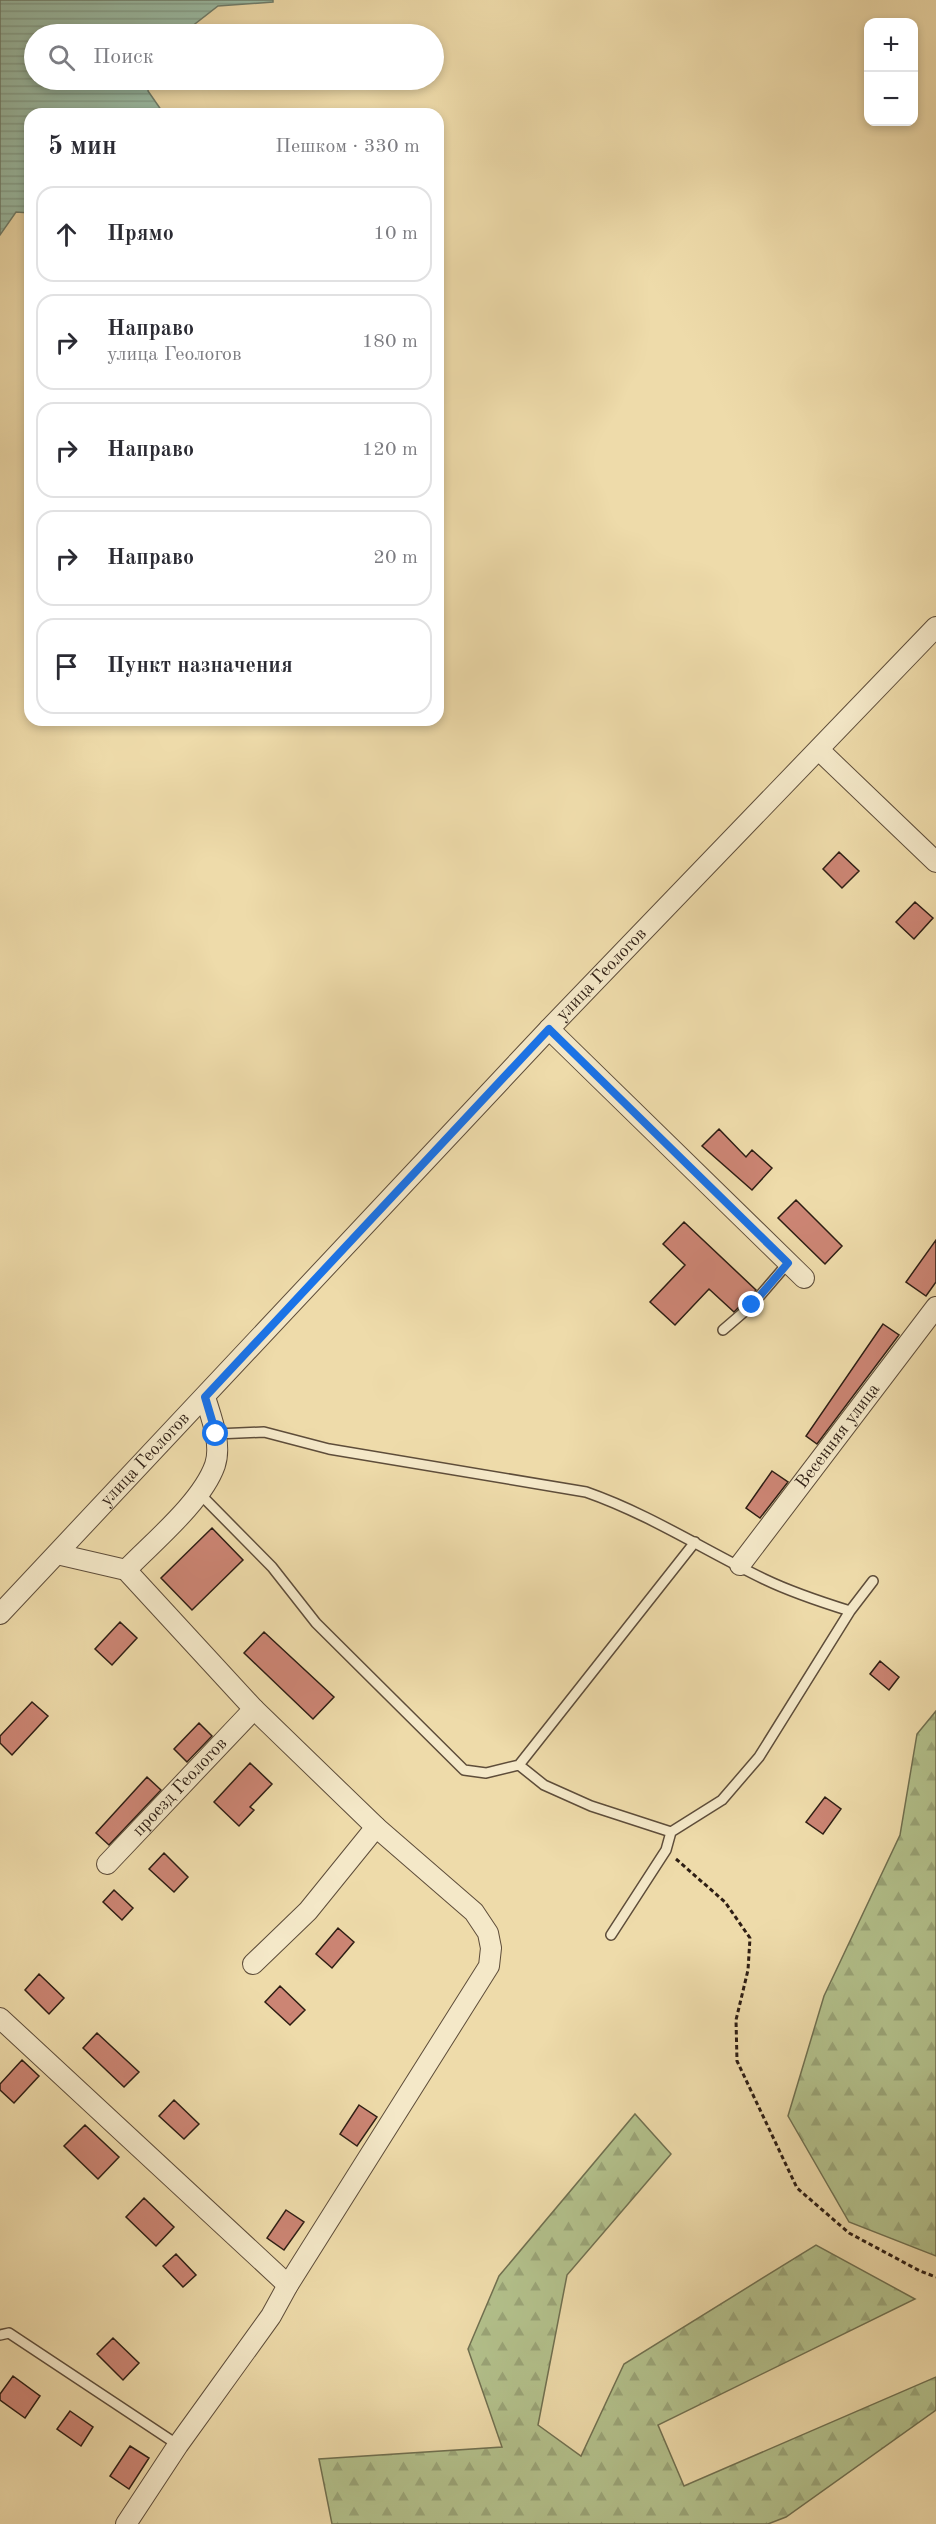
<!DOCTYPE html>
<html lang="ru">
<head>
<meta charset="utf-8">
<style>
	body { margin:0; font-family:"Old Standard TT",serif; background:#f2f2f3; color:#2b2b33 }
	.controls { position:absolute; right:18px; top:18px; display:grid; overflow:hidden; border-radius:12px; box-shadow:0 3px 9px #0003 }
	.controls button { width:54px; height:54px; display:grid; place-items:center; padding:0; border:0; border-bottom:2px solid #e1e1e2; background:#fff; color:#2b2b33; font:30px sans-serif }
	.stop { position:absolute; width:18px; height:18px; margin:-14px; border:4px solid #1a73e8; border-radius:50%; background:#fff }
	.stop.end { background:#1a73e8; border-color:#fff; box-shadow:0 2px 6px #0008 }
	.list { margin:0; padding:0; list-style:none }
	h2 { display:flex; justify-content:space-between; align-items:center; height:78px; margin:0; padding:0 24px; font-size:26px }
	h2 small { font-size:20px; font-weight:400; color:#7c7c81 }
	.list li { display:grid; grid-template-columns:39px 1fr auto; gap:18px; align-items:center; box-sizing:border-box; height:96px; margin:0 12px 12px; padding:0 12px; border:2px solid #e1e1e2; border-radius:18px }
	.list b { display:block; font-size:22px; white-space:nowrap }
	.list p { margin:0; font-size:20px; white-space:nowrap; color:#7c7c81 }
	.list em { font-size:20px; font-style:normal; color:#7c7c81 }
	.icon { flex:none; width:33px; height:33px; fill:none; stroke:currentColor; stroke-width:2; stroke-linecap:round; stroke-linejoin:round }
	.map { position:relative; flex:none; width:936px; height:2524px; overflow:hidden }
	.search { position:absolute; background:#fff; box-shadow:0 3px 9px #0003; left:24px; top:24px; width:420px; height:66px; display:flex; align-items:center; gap:15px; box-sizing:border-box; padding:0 21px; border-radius:33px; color:#7c7c81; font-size:22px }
	.panel { position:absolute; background:#fff; box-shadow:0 3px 9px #0003; left:24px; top:108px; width:420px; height:618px; border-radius:18px }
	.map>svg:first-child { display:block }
</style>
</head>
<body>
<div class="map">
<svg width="936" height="2524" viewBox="0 0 936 2524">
	<defs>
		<pattern id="forest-firs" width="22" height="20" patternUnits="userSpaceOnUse" patternTransform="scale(1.5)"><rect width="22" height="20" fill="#b3c18c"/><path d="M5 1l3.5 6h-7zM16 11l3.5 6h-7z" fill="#9aa578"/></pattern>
		<pattern id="water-rules" width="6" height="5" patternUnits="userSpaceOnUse" patternTransform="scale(1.5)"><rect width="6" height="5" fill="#9abca5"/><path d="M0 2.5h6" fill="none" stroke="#85a18d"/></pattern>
	</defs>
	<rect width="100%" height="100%" fill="#eedbaa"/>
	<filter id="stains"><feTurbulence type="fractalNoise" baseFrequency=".00333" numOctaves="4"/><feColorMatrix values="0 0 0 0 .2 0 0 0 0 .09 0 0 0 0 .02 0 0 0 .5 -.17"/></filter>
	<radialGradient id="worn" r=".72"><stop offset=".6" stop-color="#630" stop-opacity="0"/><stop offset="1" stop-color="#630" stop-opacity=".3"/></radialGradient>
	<!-- forest -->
	<path fill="url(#forest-firs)" stroke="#707050" stroke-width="1.5" d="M936 1711V2256L849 2222 788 2116 824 1996 900 1835 917 1734Z
		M635 2114 671 2154 567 2275 538 2425 581 2456 624 2364 816 2245 915 2299 658 2425 684 2486 936 2377V2410L786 2517 768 2524H332L319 2459 502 2447 468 2349 499 2276Z"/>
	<!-- water -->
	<path fill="url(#water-rules)" stroke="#6f7d6b" stroke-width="1.5" d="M0 0H273V2L218 6 182 34H34V80H149L148 91 164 114H30V213L16 212 0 235Z"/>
	<!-- building -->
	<path fill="#cc8574" stroke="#2e1e14" stroke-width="1.5" d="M839 852 859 871 842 888 823 869Z
		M915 902 933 918 914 939 896 922Z
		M719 1129 746 1157 752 1150 772 1168 752 1190 702 1146Z
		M796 1200 842 1246 825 1264 778 1218Z
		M684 1222 756 1290 734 1312 709 1289 675 1325 650 1302 685 1265 663 1244Z
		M936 1240V1282L926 1296 906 1282Z
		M883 1324 899 1335 817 1444 806 1436Z
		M772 1471 788 1482 760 1518 746 1508Z
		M212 1528 243 1560 192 1610 161 1578Z
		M120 1622 137 1638 112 1665 95 1649Z
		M264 1632 334 1697 313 1719 244 1653Z
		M880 1661 899 1677 889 1690 870 1674Z
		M32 1702 48 1716 12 1755 0 1743V1736Z
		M199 1723 212 1736 187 1762 174 1749Z
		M250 1763 272 1784 250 1807 254 1810 239 1826 214 1802Z
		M147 1777 161 1790 109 1845 96 1833Z
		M825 1797 841 1809 823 1834 806 1822Z
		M164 1853 188 1877 174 1892 149 1869Z
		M114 1890 133 1908 122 1920 103 1902Z
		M338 1928 354 1942 332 1968 316 1954Z
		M39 1974 64 1998 49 2014 25 1990Z
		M280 1986 305 2010 290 2025 265 2002Z
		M97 2033 139 2072 124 2087 83 2048Z
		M22 2060 39 2076 14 2103 0 2090V2084Z
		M174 2100 199 2124 184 2139 159 2116Z
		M359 2105 377 2117 357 2146 340 2134Z
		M85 2125 119 2157 98 2179 64 2146Z
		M144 2198 174 2227 156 2246 126 2217Z
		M286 2210 304 2222 284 2250 267 2238Z
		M176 2254 196 2275 183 2287 163 2266Z
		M113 2338 139 2363 123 2380 97 2354Z
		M13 2376 40 2396 25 2418 0 2400V2394Z
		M70 2411 93 2427 81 2446 57 2429Z
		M130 2446 149 2458 129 2489 110 2476Z"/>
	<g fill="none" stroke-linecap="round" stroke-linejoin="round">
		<defs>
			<path id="lane" d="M723 1330 752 1305 788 1263
				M216 1434 264 1432 329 1449 586 1492C649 1514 704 1550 764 1579 791 1592 821 1602 850 1611
				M199 1493 272 1567 316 1623 464 1770 486 1773 519 1765 695 1542
				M519 1765 544 1785 591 1806 671 1832 722 1800 759 1757 850 1611 873 1581
				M611 1935 666 1850 671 1832
				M0 2335 9 2333 178 2445"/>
			<g id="street">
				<path d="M819 750 936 862"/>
				<path d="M549 1029 804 1278"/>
				<path d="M57 1554 126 1570 254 1709 376 1827 474 1912 488 1933 491 1948 489 1966 288 2285 271 2316 178 2445 126 2524"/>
				<path id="s1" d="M740 1565 936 1307"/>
				<path d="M126 1570C153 1542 202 1502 215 1465 222 1444 211 1417 205 1397"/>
				<path id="s2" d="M0 1614 549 1029 936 627"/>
				<path id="s3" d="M107 1864 254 1709"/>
				<path d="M253 1964 308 1911 376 1827"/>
				<path d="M0 2018 288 2285"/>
			</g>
		</defs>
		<!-- lane casing -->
		<use href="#lane" stroke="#5e4d3a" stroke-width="12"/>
		<!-- street casing -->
		<use href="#street" stroke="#5e4d3a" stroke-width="22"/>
		<!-- path -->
		<path stroke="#2e1e14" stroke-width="3" stroke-dasharray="4.5 3" stroke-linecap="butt" d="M676 1859 725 1902 750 1938 748 1970 736 2020 737 2061 797 2188 849 2233 920 2271 936 2277"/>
		<!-- lane -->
		<use href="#lane" stroke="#f4e8c8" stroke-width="9"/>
		<!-- street -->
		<use href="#street" stroke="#f4e8c8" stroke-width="20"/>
	</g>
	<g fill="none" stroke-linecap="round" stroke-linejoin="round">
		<!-- route -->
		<path stroke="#1a73e8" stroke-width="8" d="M216 1434 205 1397 549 1029 788 1263 752 1305"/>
	</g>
	<g text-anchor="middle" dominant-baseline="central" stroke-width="4.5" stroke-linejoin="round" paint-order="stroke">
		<!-- street labels -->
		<g font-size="18" fill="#2e1e14" stroke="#f4e8c8">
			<text stroke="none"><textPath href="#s2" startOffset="878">улица Геологов</textPath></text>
			<text stroke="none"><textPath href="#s1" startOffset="162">Весенняя улица</textPath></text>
			<text stroke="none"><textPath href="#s2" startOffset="212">улица Геологов</textPath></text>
			<text stroke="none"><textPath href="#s3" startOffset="106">проезд Геологов</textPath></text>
		</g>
	</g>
	<rect width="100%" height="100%" filter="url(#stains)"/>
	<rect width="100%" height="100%" fill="url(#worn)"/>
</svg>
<div class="controls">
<button>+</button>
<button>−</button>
</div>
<div class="stop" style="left:216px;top:1434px"></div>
<div class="stop end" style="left:752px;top:1305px"></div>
<div class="search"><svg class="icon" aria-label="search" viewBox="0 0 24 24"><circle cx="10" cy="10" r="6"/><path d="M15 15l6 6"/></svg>Поиск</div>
<section class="panel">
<h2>5 мин<small>Пешком · 330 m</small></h2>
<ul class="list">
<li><svg class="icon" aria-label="ahead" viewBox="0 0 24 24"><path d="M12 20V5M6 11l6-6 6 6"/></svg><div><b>Прямо</b></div><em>10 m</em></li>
<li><svg class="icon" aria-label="right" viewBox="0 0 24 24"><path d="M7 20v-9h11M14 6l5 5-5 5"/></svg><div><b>Направо</b><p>улица Геологов</p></div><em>180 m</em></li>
<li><svg class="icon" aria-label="right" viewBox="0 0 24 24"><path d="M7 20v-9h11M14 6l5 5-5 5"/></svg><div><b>Направо</b></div><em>120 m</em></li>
<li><svg class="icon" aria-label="right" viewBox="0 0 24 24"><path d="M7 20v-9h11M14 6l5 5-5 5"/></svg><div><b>Направо</b></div><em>20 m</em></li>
<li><svg class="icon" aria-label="arrive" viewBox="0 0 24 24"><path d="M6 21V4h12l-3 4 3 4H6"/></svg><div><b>Пункт назначения</b></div></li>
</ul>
</section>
</div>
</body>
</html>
